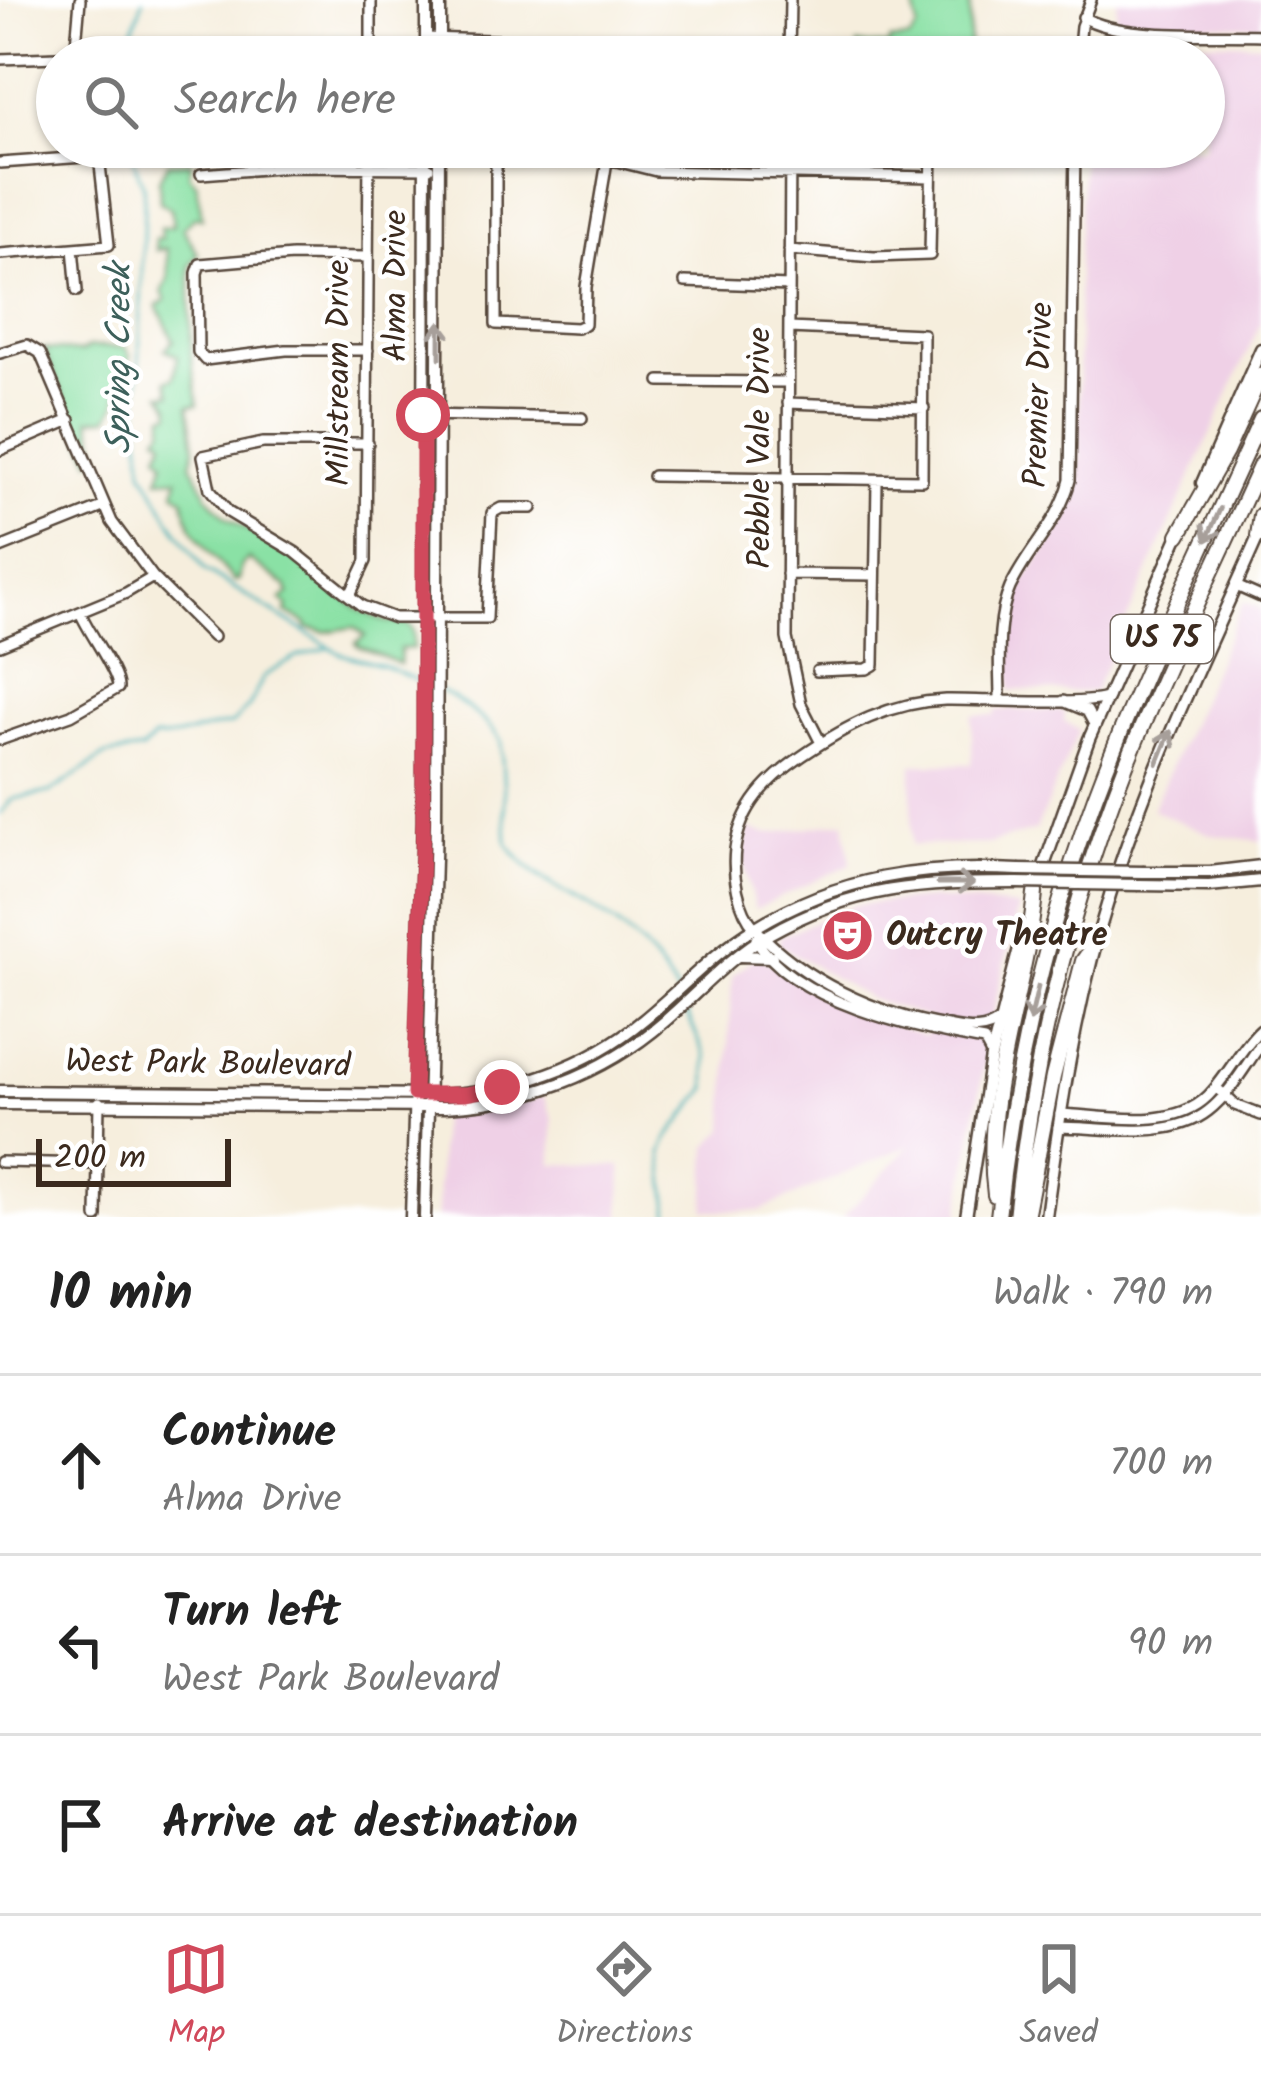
<!DOCTYPE html>
<html lang="en">
<head>
<meta charset="utf-8">
<style>
	body { margin:0; font-family:Kalam,sans-serif; background:#f6f6f6; color:#222 }
	.scale { position:absolute; left:36px; bottom:30px; width:195px; box-sizing:border-box; padding-left:12px; border:6px solid #3b2a1e; border-top:0; font-size:33px; line-height:42px; white-space:nowrap; color:#3b2a1e; -webkit-text-stroke:9px #fff; paint-order:stroke }
	.stop { position:absolute; width:36px; height:36px; margin:-27px; border:9px solid #d1495b; border-radius:50%; background:#fff }
	.stop.end { background:#d1495b; border-color:#fff; box-shadow:0 3px 12px #0008 }
	.list { margin:0; padding:0; list-style:none }
	h2 { display:flex; justify-content:space-between; align-items:center; height:156px; margin:0; padding:0 48px; font-size:51px }
	h2 small { font-size:39px; font-weight:400; color:#767676 }
	.list li { display:grid; grid-template-columns:78px 1fr auto; gap:36px; align-items:center; box-sizing:border-box; height:180px; padding:0 48px; border-top:3px solid #e0e0e0 }
	.list b { display:block; font-size:45px; white-space:nowrap }
	.list p { margin:0; font-size:39px; white-space:nowrap; color:#767676 }
	.list em { font-size:39px; font-style:normal; color:#767676 }
	.icon { flex:none; width:66px; height:66px; fill:none; stroke:currentColor; stroke-width:2; stroke-linecap:round; stroke-linejoin:round }
	.map { position:relative; flex:none; width:1261px; height:1217px; overflow:hidden }
	.search { position:absolute; background:#fff; box-shadow:0 3px 9px #0004; left:36px; right:36px; top:36px; height:132px; display:flex; align-items:center; gap:30px; box-sizing:border-box; padding:0 42px; border-radius:66px; color:#767676; font-size:45px }
	.sheet { height:696px; background:#fff }
	nav { display:flex; justify-content:space-around; align-items:center; box-sizing:border-box; height:168px; border-top:3px solid #e0e0e0; background:#fff; font-size:33px; color:#767676 }
	nav a { display:grid; justify-items:center; gap:6px }
	nav .on { color:#d1495b }
	.map>svg:first-child { display:block }
</style>
</head>
<body>
<div class="map">
<svg width="1261" height="1217" viewBox="0 0 1261 1217">
	<rect width="100%" height="100%" fill="#fff"/>
	<filter id="ink" filterUnits="userSpaceOnUse"><feTurbulence type="fractalNoise" baseFrequency=".00833" numOctaves="2"/><feDisplacementMap in="SourceGraphic" scale="24" xChannelSelector="R" yChannelSelector="G"/><feConvolveMatrix kernelMatrix="1 2 1 2 8 2 1 2 1" color-interpolation-filters="sRGB"/></filter>
	<filter id="wash" filterUnits="userSpaceOnUse"><feTurbulence type="fractalNoise" baseFrequency=".004" numOctaves="4" result="noise"/><feDisplacementMap in="SourceGraphic" scale="48" xChannelSelector="R" yChannelSelector="G"/><feGaussianBlur stdDeviation="2.7" result="paint"/><feColorMatrix in="noise" values="0 0 0 0 0 0 0 0 0 0 0 0 0 0 0 0 0 1.4 0 .05"/><feComposite in="paint" operator="in"/></filter>
	<g filter="url(#wash)">
		<rect width="100%" height="100%" fill="#f6eedd"/>
		<!-- built -->
		<path fill="#efd0e6" d="M1117 0H1261V26L1116 22Z
			M1088 33 1138 39 1261 43V322L1094 692 1010 690 1012 612 1024 582 1065 522 1075 496 1080 459 1078 269 1083 147H1204V57H1087Z
			M1243 602 1261 609V841L1212 835 1152 810Z
			M996 710 1064 711V721L1079 730 1036 830 988 844 912 845V764H972V715H995Z
			M845 821 851 864 755 909 743 859 748 829 770 834Z
			M932 899 1018 907 991 1022 959 1217H843L910 1145 759 1211 705 1210 708 1146 725 1130 732 976 758 956 838 1006 926 1036 929 1018 868 998 780 945 779 937 853 905Z
			M544 1096 553 1119V1164L622 1166 621 1217H437L440 1116 490 1112Z"/>
		<!-- green -->
		<path fill="#8ae1a5" stroke="#628662" stroke-width="3" d="M957 0H970L969 57H857L858 45 889 46 890 41 910 39 918 28 914 4 956 5Z
			M191 162 189 175 197 184 202 218 194 217 183 228 198 254 190 265 191 356 198 404 189 406 195 449 191 463 208 497 226 517 293 557 358 609 385 621 409 625 413 631V648L400 649V664L358 646 356 643 365 636 354 627 325 632 307 628V624L286 612 288 606 281 600 289 594 286 586 248 559 242 565 239 580 234 581C215 557 186 532 184 498L175 492 178 478 159 479 165 461 159 454 164 440 158 435 164 428V415L171 413 170 405 162 394H171L167 380 174 378 178 356 165 349 174 341 157 306 166 300 162 292 169 277 167 249 156 250 155 239H162L160 228 173 226 171 209 160 202 159 179 168 163Z
			M90 347H125L130 356 126 374 121 377 117 403 108 418 90 419 98 452 91 460 44 349 81 352Z"/>
		<g fill="none" stroke-linecap="round" stroke-linejoin="round">
			<!-- stream -->
			<path stroke="#3fb0b6" stroke-width="3" d="M124 57 143 0
				M129 147 143 185 144 204 138 407 143 470 172 523 205 570 341 654 384 666 420 682
				M440 691C459 700 492 723 501 742L507 843C528 875 557 887 589 906 630 930 658 959 681 1000
				M0 814 12 799 51 792 106 755 142 750 154 738C181 740 203 727 232 724L250 705 264 676 297 657 328 648
				M670 1217 662 1153 668 1138 707 1088 706 1057 685 1009"/>
		</g>
	</g>
	<g filter="url(#ink)">
		<g fill="none" stroke-linecap="round" stroke-linejoin="round">
			<defs>
				<path id="minor" d="M371 0V57
					M1083 17C1120 40 1215 33 1261 35
					M426 38 523 41 579 57
					M61 57 76 45 80 0
					M789 57 790 0
					M1078 57 1081 26 1091 0
					M0 59 57 57
					M496 147V324L577 328 585 324 586 287 607 161
					M560 147 656 171 931 177
					M790 147 787 638 801 704 821 743
					M0 163 99 156 109 245 0 254
					M201 174 290 167 429 168
					M73 248 77 291
					M789 250 874 257 930 255 932 147
					M685 282 789 286
					M368 350H286L205 360 198 352 197 273 200 264 292 256 368 257
					M0 353 27 345 40 353 112 522 153 577 213 637
					M660 381 788 382
					M788 403 924 408
					M423 415 582 418
					M368 443H263L203 456 210 489 228 512 295 552 362 606 394 618H487L492 513 501 508H532
					M0 450 70 420
					M653 476 922 480 923 334 789 328
					M0 548 105 506
					M787 574 875 575
					M1236 586 1261 597
					M350 595 366 561 369 147
					M0 645 126 593 153 577
					M817 671 867 669 874 665 877 482
					M1000 701C1000 664 995 622 1010 588 1028 549 1060 522 1070 480L1075 147
					M1063 701 1087 711 1094 724
					M0 740 71 715 118 688C119 673 88 632 80 612
					M756 939C793 1003 917 1029 984 1041L991 1054
					M999 1021C985 1034 965 1029 947 1026 877 1015 802 980 755 928 738 909 732 874 735 849 741 806 768 779 802 756 846 726 891 702 945 700 975 699 1091 707 1108 697
					M1220 1091 1235 1105 1261 1115
					M1060 1114C1105 1116 1173 1131 1208 1096 1228 1076 1240 1048 1261 1029
					M1058 1127C1103 1127 1170 1141 1208 1111 1230 1094 1245 1066 1261 1044
					M0 1162 98 1164
					M97 1217 99 1102"/>
				<path id="major" d="M426 57V0
					M440 57V0
					M1202 483 1261 349
					M1144 872H1210L1261 866
					M1040 877 1089 739 1182 528
					M1139 885 1209 886 1261 881
					M740 956 772 957
					M0 1091 441 1095C513 1091 587 1067 643 1020 681 989 714 952 756 927 839 876 924 865 1019 870
					M0 1104 445 1107C525 1103 603 1075 664 1022 699 992 729 957 769 934 853 886 923 883 1017 883
					M411 1217 423 822 425 147
					M425 1217 436 823 439 147
					M966 1217 991 1057 1024 929
					M1046 1217C1060 1109 1077 999 1110 895 1149 769 1207 652 1260 532"/>
				<path id="highway" d="M1179 535 1226 452 1261 375
					M1258 536 1261 515
					M995 1195C981 1092 1026 994 1035 893
					M998 1217C1013 1074 1045 933 1095 797 1143 669 1205 544 1261 419
					M1016 1217C1032 1062 1069 910 1126 765 1167 663 1216 564 1261 464
					M1026 1217 1053 1077 1083 961 1097 941"/>
			</defs>
			<!-- minor casing -->
			<use href="#minor" stroke="#57473b" stroke-width="14"/>
			<!-- major casing -->
			<use href="#major" stroke="#57473b" stroke-width="15"/>
			<!-- highway casing -->
			<use href="#highway" stroke="#57473b" stroke-width="18"/>
			<!-- minor -->
			<use href="#minor" stroke="#fff" stroke-width="9"/>
			<!-- major -->
			<use href="#major" stroke="#fff" stroke-width="10"/>
			<!-- highway -->
			<use href="#highway" stroke="#fff" stroke-width="14"/>
			<defs>
				<path id="major-bridge" d="M1019 870 1144 872
					M1017 883 1139 885"/>
			</defs>
			<!-- major-bridge casing -->
			<use href="#major-bridge" stroke="#57473b" stroke-width="15" stroke-linecap="butt"/>
			<!-- major-bridge -->
			<use href="#major-bridge" stroke="#fff" stroke-width="10"/>
		</g>
		<!-- one-way arrows -->
		<defs><path id="oneway-shaft" d="M-6 0H5M1.5-3L5.5 0L1.5 3" fill="none" stroke-width="1.6" stroke-linecap="round" stroke-linejoin="round" transform="scale(3)"/></defs>
		<g stroke="#a79f9a">
			<use href="#oneway-shaft" transform="translate(440 340) rotate(-90)"/>
			<use href="#oneway-shaft" transform="translate(1213 525) rotate(114)"/>
			<use href="#oneway-shaft" transform="translate(1164 747) rotate(-68)"/>
			<use href="#oneway-shaft" transform="translate(956 883)"/>
			<use href="#oneway-shaft" transform="translate(1034 1004) rotate(103)"/>
		</g>
	</g>
	<g fill="none" stroke-linecap="round" stroke-linejoin="round" filter="url(#ink)">
		<!-- route -->
		<path stroke="#d1495b" stroke-width="15" d="M423 415V822L414 1094H466L502 1087"/>
	</g>
	<!-- icons -->
	<defs>
		<symbol id="theatre-disc" viewBox="-11 -11 22 22"><circle r="9.5" fill="#d1495b" stroke="#fff"/><path d="M-5-5.5Q0-4 5-5.5V0Q5 5 0 6Q-5 5-5 0ZM-3.3-2.5H-1v1.5H-3.3ZM1-2.5H3.3v1.5H1ZM-2.8 1Q0 5.5 2.8 1Z" fill="#fff"/></symbol>
	</defs>
	<g fill-rule="evenodd">
		<use href="#theatre-disc" x="818" y="906" width="59" height="59"/>
	</g>
	<g text-anchor="middle" dominant-baseline="central" stroke-width="9" stroke-linejoin="round" paint-order="stroke">
		<!-- shield labels -->
		<rect fill="#fff" stroke="#766a62" stroke-width="3" x="1111" y="615" width="102" height="48" rx="9"/>
		<g font-size="30" font-weight="bold" fill="#3b2a1e">
			<text x="1162" y="639">US 75</text>
		</g>
		<!-- street labels -->
		<g font-size="33" fill="#3b2a1e" stroke="#fff">
			<text transform="translate(397 286) rotate(-90)">Alma Drive</text>
			<text transform="translate(340 373) rotate(-90)">Millstream Drive</text>
			<text transform="translate(1040 395) rotate(-88)">Premier Drive</text>
			<text transform="translate(761 448) rotate(-90)">Pebble Vale Drive</text>
			<text transform="translate(208 1065) rotate(1)">West Park Boulevard</text>
		</g>
		<!-- poi labels -->
		<g font-size="33" font-weight="bold" fill="#3b2a1e" stroke="#fff" text-anchor="start">
			<text x="886" y="936">Outcry Theatre</text>
		</g>
		<!-- water labels -->
		<g font-size="36" font-style="italic" fill="#3d605b" stroke="#fff">
			<text transform="translate(120 359) rotate(-90)">Spring Creek</text>
		</g>
	</g>
</svg>
<div class="scale">200 m</div>
<div class="stop" style="left:423px;top:415px"></div>
<div class="stop end" style="left:502px;top:1087px"></div>
<div class="search"><svg class="icon" aria-label="search" viewBox="0 0 24 24"><circle cx="10" cy="10" r="6"/><path d="M15 15l6 6"/></svg>Search here</div>
</div>
<section class="sheet">
<h2>10 min<small>Walk · 790 m</small></h2>
<ul class="list">
<li><svg class="icon" aria-label="ahead" viewBox="0 0 24 24"><path d="M12 20V5M6 11l6-6 6 6"/></svg><div><b>Continue</b><p>Alma Drive</p></div><em>700 m</em></li>
<li><svg class="icon" aria-label="left" viewBox="0 0 24 24"><path d="M17 20v-9H6M10 6l-5 5 5 5"/></svg><div><b>Turn left</b><p>West Park Boulevard</p></div><em>90 m</em></li>
<li><svg class="icon" aria-label="arrive" viewBox="0 0 24 24"><path d="M6 21V4h12l-3 4 3 4H6"/></svg><div><b>Arrive at destination</b></div></li>
</ul>
</section>
<nav>
<a class="on"><svg class="icon" aria-label="map" viewBox="0 0 24 24"><path d="M3 6l6-2 6 2 6-2v14l-6 2-6-2-6 2zM9 4v14M15 6v14"/></svg>Map</a>
<a><svg class="icon" aria-label="directions" viewBox="0 0 24 24"><path d="M12 3l9 9-9 9-9-9zM9 14v-3h6M13 9l2 2-2 2"/></svg>Directions</a>
<a><svg class="icon" aria-label="saved" viewBox="0 0 24 24"><path d="M7 4h10v16l-5-4-5 4z"/></svg>Saved</a>
</nav>
</body>
</html>
